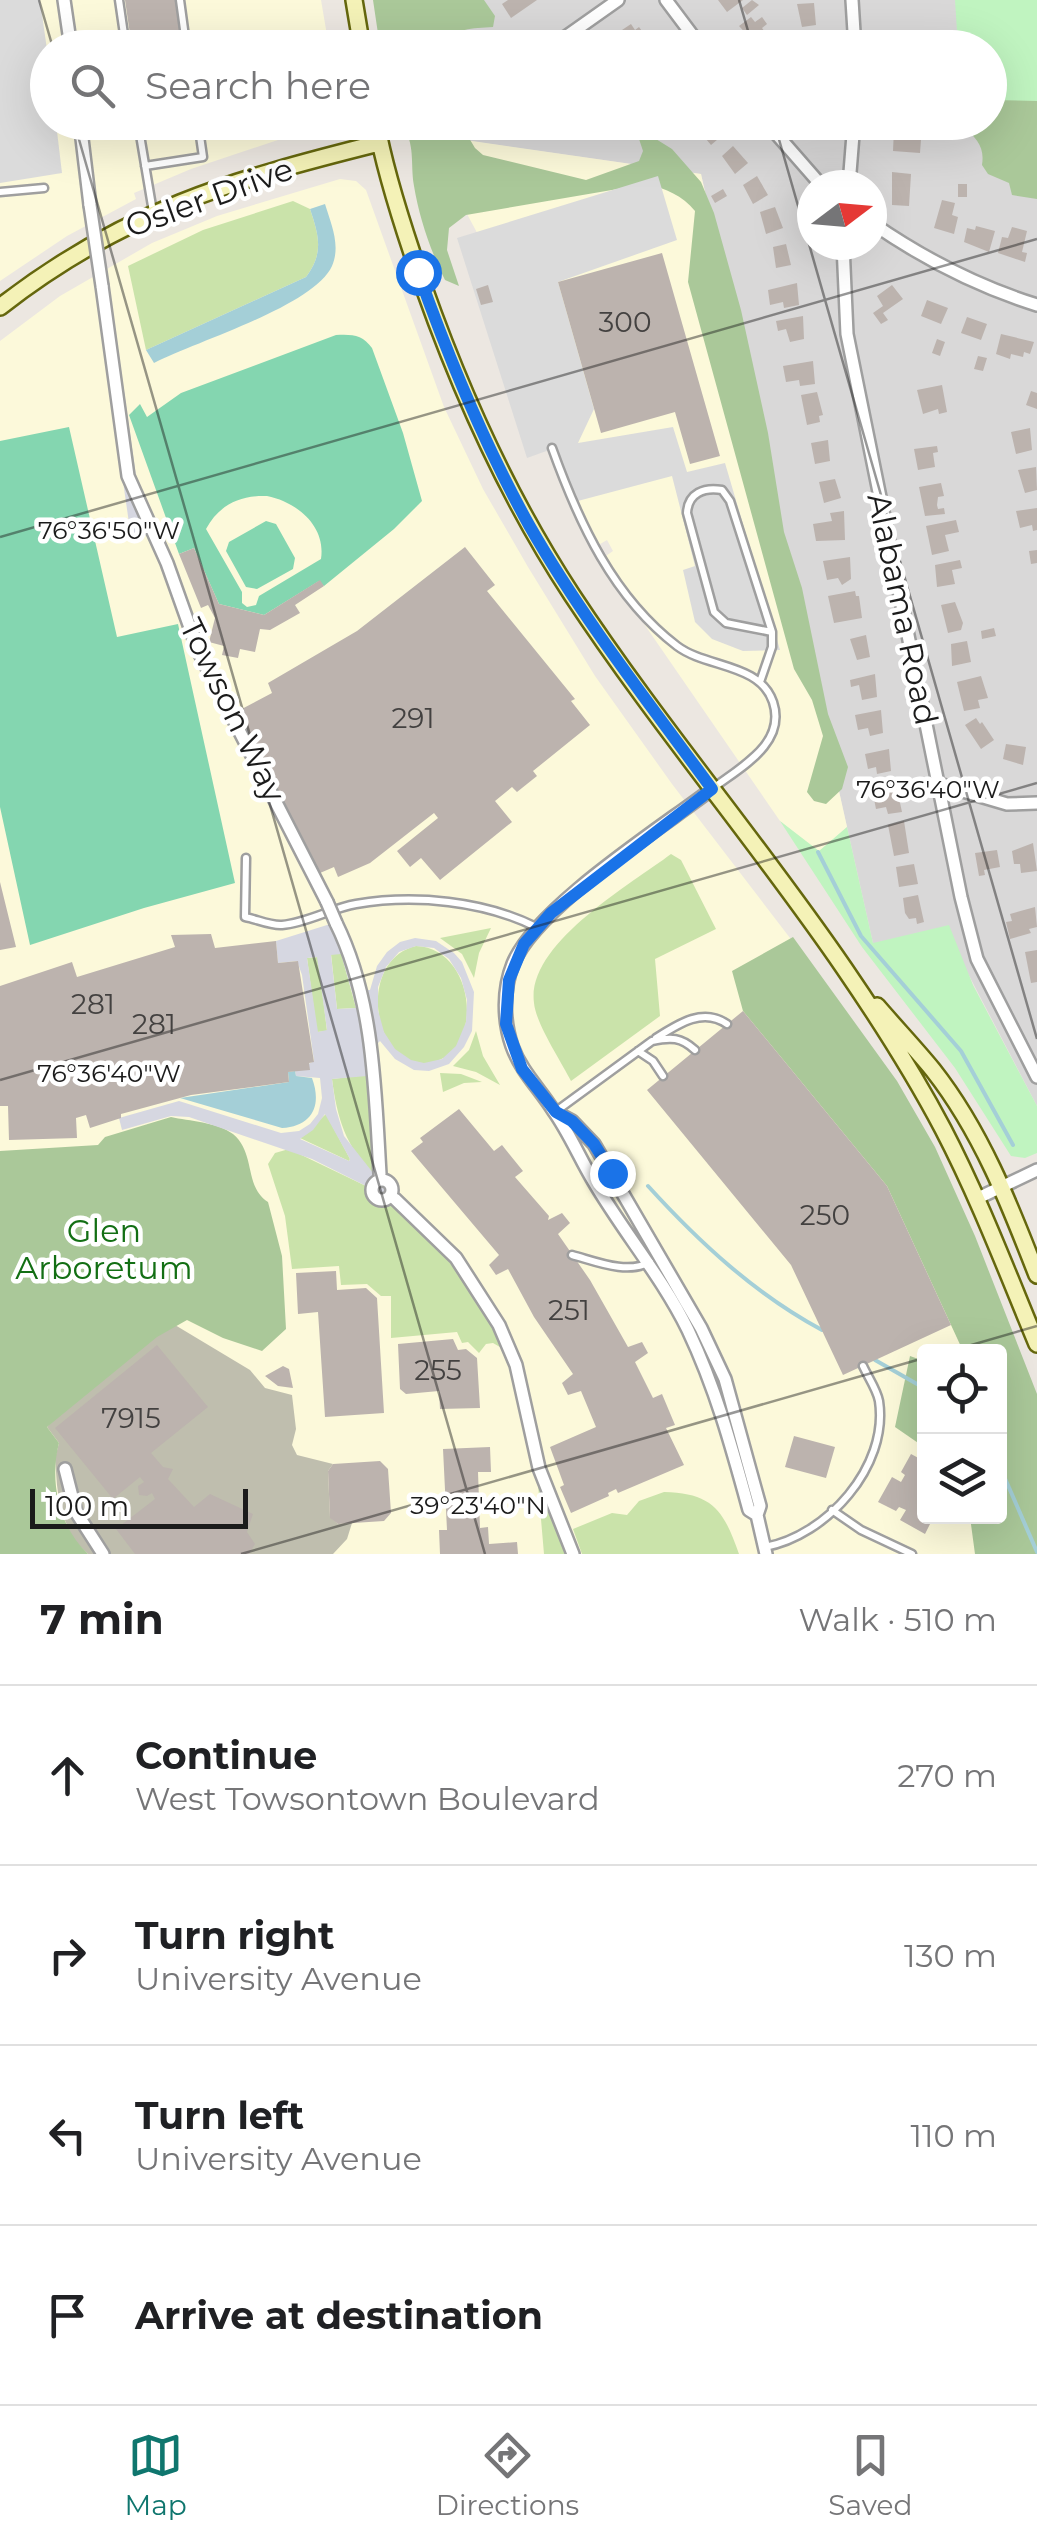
<!DOCTYPE html>
<html lang="en">
<head>
<meta charset="utf-8">
<style>
	body { margin:0; font-family:Montserrat,sans-serif; background:#f2f2f2; color:#202124 }
	.controls { position:absolute; right:30px; bottom:30px; display:grid; overflow:hidden; border-radius:10px; box-shadow:0 10px 40px #0002 }
	.controls button { width:90px; height:90px; display:grid; place-items:center; padding:0; border:0; border-bottom:2px solid #e0e0e0; background:#fff; color:#202124; font:50px sans-serif }
	.compass { position:absolute; left:797px; top:170px; width:90px; height:90px; border-radius:50%; background:#fff; box-shadow:0 10px 40px #0002; rotate:74deg }
	.scale { position:absolute; left:30px; bottom:25px; width:218px; box-sizing:border-box; padding-left:10px; border:5px solid #1b1b1b; border-top:0; font-size:28px; line-height:35px; white-space:nowrap; color:#1b1b1b; -webkit-text-stroke:8px #fff; paint-order:stroke }
	.stop { position:absolute; width:30px; height:30px; margin:-22px; border:8px solid #1a73e8; border-radius:50%; background:#fff }
	.stop.end { background:#1a73e8; border-color:#fff; box-shadow:0 2px 10px #0008 }
	.list { margin:0; padding:0; list-style:none }
	h2 { display:flex; justify-content:space-between; align-items:center; height:130px; margin:0; padding:0 40px; font-size:42px }
	h2 small { font-size:32px; font-weight:400; color:#757577 }
	.list li { display:grid; grid-template-columns:65px 1fr auto; gap:30px; align-items:center; box-sizing:border-box; height:180px; padding:0 40px; border-top:2px solid #e0e0e0 }
	.list b { display:block; font-size:38px; white-space:nowrap }
	.list p { margin:0; font-size:32px; white-space:nowrap; color:#757577 }
	.list em { font-size:32px; font-style:normal; color:#757577 }
	.icon { flex:none; width:55px; height:55px; fill:none; stroke:currentColor; stroke-width:2; stroke-linecap:round; stroke-linejoin:round }
	.map { position:relative; flex:none; width:1037px; height:1554px; overflow:hidden }
	.search { position:absolute; background:#fff; box-shadow:0 10px 40px #0002; left:30px; right:30px; top:30px; height:110px; display:flex; align-items:center; gap:25px; box-sizing:border-box; padding:0 35px; border-radius:55px; color:#757577; font-size:38px }
	.sheet { height:850px; background:#fff }
	nav { display:flex; justify-content:space-around; align-items:center; box-sizing:border-box; height:140px; border-top:2px solid #e0e0e0; background:#fff; font-size:28px; color:#757577 }
	nav a { display:grid; justify-items:center; gap:5px }
	nav .on { color:#0f766e }
	.map>svg:first-child { display:block }
</style>
</head>
<body>
<div class="map">
<svg width="1037" height="1554" viewBox="0 0 1037 1554">
	<rect width="100%" height="100%" fill="#ece7e1"/>
	<!-- residential -->
	<path fill="#d9d8d8" fill-rule="evenodd" d="M439 0H1037V1106L962 962 873 943 701 174 427 135 428 122H990V48L435 47ZM812 185H872V245H812Z"/>
	<!-- education -->
	<path fill="#fcf9da" fill-rule="evenodd" d="M0 0H321L329 47 48 48V122L329 123 191 169 134 193 136 199 67 236 0 281Z
		M424 134 701 174 847 827 819 852 780 821 600 560 613 551 607 540 595 547 583 525 548 399 503 281Z
		M340 179 356 181 366 190 444 407 483 489 528 567 595 676 672 784 836 998 1037 1401V1554H0V341L60 296 152 243 217 216ZM924 1352H1000V1516H924Z"/>
	<!-- construction -->
	<path fill="#bfbeae" d="M145 1307 250 1370 265 1388 292 1395 296 1429 292 1445 297 1455 333 1464 328 1471 330 1517 338 1524 352 1523 347 1539 333 1554H88L73 1540 60 1508 57 1485 55 1458 59 1443 47 1427Z"/>
	<!-- grass -->
	<path fill="#cae3aa" d="M293 201 310 209C319 236 324 253 306 277L146 350 128 266 203 230Z
		M671 854 681 860 716 929 655 959 660 1016 571 1081C561 1061 536 1024 534 1003 526 944 630 885 671 854Z
		M491 928 479 953 474 978 462 954 440 938Z
		M416 946C477 948 486 1056 428 1063 372 1069 356 960 416 946Z
		M341 953 356 1008 337 1009 331 954Z
		M318 957 327 1031 317 1032 307 958Z
		M476 1031 483 1056 500 1085 476 1072 453 1066 469 1050Z
		M440 1073 461 1074 482 1082 464 1083 443 1092Z
		M367 1075 374 1175C346 1147 337 1118 332 1079Z
		M326 1114 350 1159 349 1161 300 1138Z
		M289 1149 366 1186 367 1198 375 1205 391 1203C442 1250 475 1285 505 1350L493 1343 486 1344 479 1353 468 1342 462 1343 457 1332 391 1338V1296H381L367 1284 341 1285 339 1266 292 1269 285 1216 268 1164 275 1153Z
		M537 1473 567 1554H544Z
		M664 1492C713 1493 724 1511 739 1554H582L573 1529 612 1513 627 1515 639 1501Z"/>
	<!-- forest -->
	<path fill="#aac899" d="M373 0H484L495 16 493 27C472 29 454 26 447 47H380Z
		M989 44 1037 78V199L1012 195 1009 183 988 174 982 165C985 146 976 139 964 126L963 123 990 122Z
		M402 123H460L475 148 483 155 586 180 639 161 643 151 639 139 651 136 672 149 701 182 714 213 741 310 768 433 784 532 802 588 828 714 848 767 842 789 826 804 814 801 807 792 823 736 812 700 794 669 688 282 695 211C682 195 666 189 647 184L466 215 449 228 447 250 459 286 445 280C431 252 419 217 414 186 410 162 416 147 402 123Z
		M793 937 897 1081 935 1147 975 1236 1037 1394V1554H975L970 1517 1000 1516V1352L963 1351 887 1186 743 1011 732 971Z
		M171 1117C189 1121 217 1122 233 1134 256 1153 244 1187 268 1202L282 1256 286 1329 262 1351 223 1338 187 1320 157 1337 47 1427 59 1443C49 1481 59 1527 88 1554H0V1151L98 1145 105 1137Z
		M910 1356 924 1361V1447L895 1427Z"/>
	<!-- park -->
	<path fill="#c0f4c0" d="M955 0H1037V101L990 100V48L958 47Z
		M780 821 819 851 847 827 873 943 949 925 973 985 1037 1106V1153L1025 1158 1011 1156 955 1068 862 947Z"/>
	<!-- pitch -->
	<path fill="#84d6b0" fill-rule="evenodd" d="M336 335C352 334 363 335 372 348L403 433 422 501 394 529 324 586 319 581 264 615 219 604 194 548 179 554 129 415 140 404 147 417 181 393ZM267 496C297 502 326 526 321 559L259 596 256 605 247 607 242 603V592L206 529C219 505 240 495 267 496Z
		M69 427 117 637 178 624 235 883 144 908 30 945 0 807V441Z
		M266 521 276 524 295 558 293 569 257 589 246 587 226 551 229 542Z"/>
	<!-- parking -->
	<path fill="#dbdbdb" d="M0 0H40L48 57V122L56 123 62 173 0 183Z
		M658 176 677 240 558 282 594 409 578 443 673 427 687 472 725 463 780 650 743 651 712 639 695 622 683 570 695 566 672 476 574 502 552 449 527 458 457 238Z"/>
	<!-- plaza -->
	<path fill="#d6d7e1" fill-rule="evenodd" d="M97 200 136 476 162 536 150 540 147 535 131 537 84 209Z
		M343 920 367 990H370L377 966 387 952 400 942 415 938 436 941 454 953 462 962 474 992 472 1031 464 1047 449 1064 429 1071 414 1070 395 1059 380 1041 377 1044 387 1175 398 1189 391 1203 375 1205 367 1198 366 1186 312 1159 189 1117 171 1116 122 1130 119 1118 179 1101 281 1133 299 1131 310 1124 318 1114 322 1098 320 1078 296 1076 295 1071 314 1061 302 975 297 961 278 963 276 941ZM416 946 434 948 449 959 461 978 467 1000 466 1022 456 1046 442 1059 424 1063 411 1060 395 1049 384 1032 378 1010V987L386 967 399 952ZM341 954 353 996 356 1008 337 1009 331 955ZM317 957 327 1030 318 1032 307 958ZM367 1076 371 1127 374 1174 344 1136 336 1109 332 1079ZM325 1114 350 1159 349 1161 300 1139 313 1130Z"/>
	<!-- water -->
	<path fill="#a4cfd7" d="M325 204C331 224 341 245 332 266 314 306 197 341 154 363L146 350 306 277C324 253 319 236 310 209Z
		M295 1071 296 1076 312 1078C322 1105 313 1126 282 1128L180 1098 289 1082 288 1072Z"/>
	<g fill="none" stroke-linecap="round" stroke-linejoin="round">
		<!-- stream -->
		<path stroke="#a4cfd7" stroke-width="4" d="M818 852 861 936 961 1051 1013 1145
			M648 1186C699 1242 755 1294 822 1330
			M875 1360 924 1388
			M1000 1467 1037 1552"/>
	</g>
	<!-- building -->
	<path fill="#bcb3ae" d="M125 0H178L184 44 200 42V48H132Z
		M508 0H537L511 18 502 4Z
		M718 0H743L727 12Z
		M752 0 759 5 747 15 742 8Z
		M814 3 816 25 802 27 797 4Z
		M751 17 755 22 762 17 767 24 762 28 770 39 759 48 739 26Z
		M631 24 635 30 639 27 651 44 646 48H617L627 40 619 32Z
		M783 36 788 42 782 48H771Z
		M463 42H486V48H463Z
		M128 122H156L157 132 144 134 143 128 129 130Z
		M507 122H532L528 135 505 128Z
		M562 122H578L580 129 565 133Z
		M665 122H684L686 125 674 134Z
		M703 122H714L724 134 711 145 701 133 699 126Z
		M911 126H922L920 153 893 151 894 129 911 130Z
		M733 146 748 163 735 174 722 156Z
		M892 172 911 174 909 206 892 205Z
		M757 176 768 195 753 204 743 185Z
		M958 184H967V197H958Z
		M723 189 727 196 715 203 711 196Z
		M942 200 955 203 952 215 958 217 954 234 934 228Z
		M775 207 783 228 766 234 760 212Z
		M976 226 995 231 989 252 964 242 967 228 975 230Z
		M1012 227 1027 231 1022 252 1027 253 1025 262 998 253 1002 237 1008 238Z
		M786 244 791 265 776 268 773 247Z
		M662 253 720 456 690 464 675 412 601 433 558 282Z
		M797 283 799 305 784 308 783 302 770 305 768 290Z
		M488 285 493 302 481 305 476 289Z
		M892 285 903 299 883 313 888 320 881 324 873 313 883 306 877 296Z
		M927 300 948 308 941 324 921 316Z
		M803 316 804 339 790 342 786 329 778 331 776 321Z
		M967 317 987 324 981 340 961 333Z
		M1001 334 1034 342 1030 354 1024 352 1023 357 1011 354 1010 359 996 354Z
		M937 339 945 342 940 356 932 353Z
		M978 356 987 358 983 371 974 369Z
		M813 361 815 384 800 386 799 380 786 382 783 366Z
		M942 385 947 412 939 414 938 409 923 414 917 390Z
		M1031 391 1037 393V409L1026 405Z
		M817 392 823 415 819 416 820 422 807 425 801 395Z
		M1030 428 1032 450 1016 454 1011 432Z
		M828 440 830 461 815 464 811 443Z
		M937 446 938 452 933 453 935 467 918 470 914 449Z
		M1036 467 1037 490 1025 493 1018 470Z
		M835 479 841 498 824 503 819 482Z
		M941 483 944 496 938 497 937 505 938 509 944 508 945 514 925 516 919 487Z
		M1037 508V530L1033 531 1032 525 1020 528 1016 511Z
		M844 511 845 540 816 541 813 524 832 521 830 513Z
		M956 520 959 532 945 535 949 551 932 555 926 526Z
		M465 547 495 585 487 591 575 699 571 701 590 725 533 771 537 776 517 792 512 787 495 801 512 822 440 880 421 858 410 867 397 851 438 818 434 813 370 863 338 877 334 867 320 873 238 711 272 693 268 683 357 631Z
		M194 548 219 604 264 615 320 580 324 586 295 605 300 613 270 630 260 629 255 652 240 649 238 658 222 655 224 646 209 642 215 618 208 605 201 608 179 554Z
		M1037 550V563L1031 564 1029 551Z
		M850 557 851 579 842 585 838 578 827 580 823 561Z
		M960 560 962 568 952 570 955 584 937 587 935 565Z
		M855 591 856 596H859L862 618 834 623 828 596Z
		M955 602 963 623 961 630 948 633 941 605Z
		M994 628 996 636 982 639 981 631Z
		M866 635 870 657 857 660 850 639Z
		M967 641 971 662 952 666 951 644Z
		M875 674 877 697 862 700 859 685 851 687 850 680Z
		M981 676 988 698 978 700 980 708 964 711 957 682Z
		M881 710 883 733 870 736 868 728 858 730 855 715Z
		M976 718 980 724 982 722 994 740 981 749 965 725Z
		M1006 744 1026 747 1023 765 1003 759Z
		M889 749 891 771 877 774 876 767 868 769 865 754Z
		M897 789 902 812 888 814 886 807 876 809 873 794Z
		M904 821 909 853 894 856 888 825Z
		M1033 843 1037 871 1021 873 1020 864H1014L1012 851Z
		M997 850 1000 867 984 870 985 875 979 876 975 853Z
		M914 864 918 884 899 887 896 867Z
		M0 882 16 947 0 950Z
		M918 895 924 922 917 924 916 918 909 919 905 913 903 898Z
		M1035 907 1037 927 1029 929 1031 933 1010 939 1006 922 1012 921 1010 914Z
		M211 934 215 948 276 941 278 963 298 961 314 1062 309 1063 310 1070 288 1072 289 1082 191 1095 121 1114V1118L90 1128 86 1115 76 1118 77 1138 9 1140 8 1106H0V986L72 962 77 977 175 947 171 935Z
		M1037 950V982L1031 983 1025 952Z
		M743 1011 887 1186 951 1325 843 1375 791 1265 647 1090Z
		M459 1109 494 1151 502 1145 523 1171 515 1177 549 1216 548 1220 562 1213 570 1223 558 1234 590 1280 628 1347 642 1342 648 1353 635 1362 653 1398 662 1394 675 1425 666 1428 684 1465 618 1493 616 1489 608 1493 609 1496 571 1513 560 1487 564 1485 550 1447 596 1427 581 1391 568 1395 562 1383 573 1374 534 1317 508 1269 496 1275 489 1265 499 1255 411 1151 423 1142 420 1138Z
		M336 1271 337 1290 366 1288 377 1298 384 1413 325 1417 318 1312 298 1314 296 1273Z
		M453 1339 458 1350 466 1349 477 1358 480 1408 440 1409 439 1391 406 1394 400 1389 398 1344Z
		M157 1345 208 1407 151 1453 163 1467 173 1469 168 1479 194 1507 210 1494 253 1514 247 1532 255 1544 249 1554H135L116 1529 155 1499 152 1493 147 1496 139 1495 138 1486 144 1482 140 1477 113 1499 55 1428Z
		M283 1366 289 1369 293 1388 278 1386 265 1376Z
		M794 1436 835 1447 826 1478 785 1467Z
		M490 1447 491 1472H478L480 1528 488 1527 489 1544 517 1542 518 1554H440L439 1530H447L443 1449Z
		M911 1454 924 1461V1516H934L925 1534 900 1520 906 1510 899 1507 896 1511 878 1502 892 1477 901 1482 905 1475 901 1472Z
		M380 1461 388 1469 391 1513 384 1521 338 1524 330 1518 328 1471 333 1464Z"/>
	<g fill="none" stroke-linecap="round" stroke-linejoin="round">
		<defs>
			<path id="lane" d="M119 0 126 48
				M180 0 186 44
				M139 129 153 212
				M145 166 203 157 198 122
				M0 192 44 188
				M552 448C579 523 613 597 677 646 706 668 760 663 773 702 787 744 739 768 712 789
				M760 682 772 647V632L730 501 722 490C704 487 688 493 687 513L714 612 726 623 772 632
				M246 858 245 917C256 919 271 926 282 925 307 923 332 908 356 904 415 894 484 901 536 927
				M656 1038C678 1024 703 1007 727 1024
				M638 1051 653 1061 663 1076
				M555 1112 652 1041C671 1037 681 1037 695 1050
				M572 1255C595 1261 627 1275 650 1262
				M832 1510 861 1530 912 1554
				M765 1547C826 1536 889 1467 879 1401 877 1390 868 1377 863 1366"/>
			<path id="street" d="M64 0 71 48
				M666 0 702 48
				M852 0 855 48
				M550 48 618 0
				M80 122 90 205
				M766 122 821 185
				M849 185 854 122
				M872 223C924 259 976 286 1037 305
				M843 245 847 334 961 897 977 959 1037 1077
				M102 286 128 476 167 563 198 650 327 902
				M939 784 1007 804 1037 803
				M712 789C661 828 535 908 513 964 503 989 503 1020 512 1046 521 1071 539 1088 553 1110 569 1132 580 1159 594 1182 624 1233 662 1277 688 1330 716 1389 732 1448 749 1510L757 1515
				M336 923C374 1000 375 1090 380 1174
				M555 1112 572 1121 594 1144 701 1328 725 1379 760 1506 757 1515 766 1554
				M372 1190a10 10 0 1 1 20 0a10 10 0 1 1-20 0Z
				M395 1199 456 1258 499 1325 516 1365 539 1468 573 1554
				M976 1199 1037 1170
				M65 1469 76 1512 103 1554"/>
			<path id="secondary" d="M354 0 362 48
				M376 122C384 167 398 211 412 253 452 373 503 490 572 595 657 724 757 841 844 968 879 1019 914 1074 943 1129 979 1198 1007 1272 1037 1344
				M0 307C123 211 231 180 379 143
				M877 1006C895 1027 915 1048 933 1070 981 1131 1009 1203 1037 1275"/>
		</defs>
		<!-- lane casing -->
		<use href="#lane" stroke="#9f9f9f" stroke-width="11"/>
		<!-- street casing -->
		<use href="#street" stroke="#9f9f9f" stroke-width="16"/>
		<!-- secondary casing -->
		<use href="#secondary" stroke="#65670d" stroke-width="20"/>
		<!-- lane -->
		<use href="#lane" stroke="#fff" stroke-width="6"/>
		<!-- street -->
		<use href="#street" stroke="#fff" stroke-width="11"/>
		<!-- secondary -->
		<use href="#secondary" stroke="#f4f2b7" stroke-width="15"/>
		<defs>
			<path id="street-bridge" d="M90 205 102 286
				M327 902 336 923"/>
		</defs>
		<!-- street-bridge casing -->
		<use href="#street-bridge" stroke="#9f9f9f" stroke-width="16" stroke-linecap="butt"/>
		<!-- street-bridge -->
		<use href="#street-bridge" stroke="#fff" stroke-width="11"/>
	</g>
	<g fill="none" stroke-linecap="round" stroke-linejoin="round">
		<!-- route -->
		<path stroke="#1a73e8" stroke-width="12" d="M418 272C449 359 484 444 529 525 582 618 649 703 712 789L551 913 524 944 509 980 506 1024 522 1069 556 1112 572 1121 594 1144 612 1173"/>
	</g>
	<!-- ticks -->
	<path fill="none" stroke="#1b1b1b" stroke-width="2.5" stroke-opacity="0.45" d="M39 0 53 48M739 0 753 48M74 122 485 1554M774 122 1037 1039M0 537 1037 239M0 1080 1037 783M947 1352 1037 1326M241 1554 924 1358"/>
	<g text-anchor="middle" dominant-baseline="central" stroke-width="9" stroke-linejoin="round" paint-order="stroke">
		<!-- number labels -->
		<g font-size="28" fill="#434140">
			<text x="625" y="322">300</text>
			<text x="413" y="718">291</text>
			<text x="93" y="1004">281</text>
			<text x="154" y="1024">281</text>
			<text x="825" y="1215">250</text>
			<text x="569" y="1310">251</text>
			<text x="438" y="1370">255</text>
			<text x="131" y="1418">7915</text>
		</g>
		<!-- street labels -->
		<g font-size="32" fill="#1b1b1b" stroke="#fff">
			<text transform="translate(209 197) rotate(-20)">Osler Drive</text>
			<text transform="translate(903 609) rotate(78)">Alabama Road</text>
			<text transform="translate(233 710) rotate(64)">Towson Way</text>
		</g>
		<!-- park labels -->
		<g font-size="32" fill="#136f14" stroke="#fff">
			<text x="104" y="1230">Glen<tspan x="104" dy="37">Arboretum</tspan></text>
		</g>
	</g>
	<g font-size="25" text-anchor="middle" fill="#1b1b1b" stroke="#fff" stroke-width="9" stroke-linejoin="round" paint-order="stroke">
		<text x="109" y="539">76°36'50"W</text>
		<text x="928" y="798">76°36'40"W</text>
		<text x="109" y="1082">76°36'40"W</text>
		<text x="478" y="1514">39°23'40"N</text>
	</g>
</svg>
<div class="controls">
<button><svg class="icon" aria-label="locate" viewBox="0 0 24 24"><circle cx="12" cy="12" r="6"/><path d="M12 2v4M12 18v4M2 12h4M18 12h4"/></svg></button>
<button><svg class="icon" aria-label="layers" viewBox="0 0 24 24"><path d="M12 4l9 5-9 5-9-5zM3 14l9 5 9-5"/></svg></button>
</div>
<svg class="compass" viewBox="-18 -18 36 36"><path d="M0-13l5 13h-10z" fill="#e53935"/><path d="M0 13l5-13h-10z" fill="#757577"/></svg>
<div class="scale">100 m</div>
<div class="stop" style="left:418px;top:272px"></div>
<div class="stop end" style="left:612px;top:1173px"></div>
<div class="search"><svg class="icon" aria-label="search" viewBox="0 0 24 24"><circle cx="10" cy="10" r="6"/><path d="M15 15l6 6"/></svg>Search here</div>
</div>
<section class="sheet">
<h2>7 min<small>Walk · 510 m</small></h2>
<ul class="list">
<li><svg class="icon" aria-label="ahead" viewBox="0 0 24 24"><path d="M12 20V5M6 11l6-6 6 6"/></svg><div><b>Continue</b><p>West Towsontown Boulevard</p></div><em>270 m</em></li>
<li><svg class="icon" aria-label="right" viewBox="0 0 24 24"><path d="M7 20v-9h11M14 6l5 5-5 5"/></svg><div><b>Turn right</b><p>University Avenue</p></div><em>130 m</em></li>
<li><svg class="icon" aria-label="left" viewBox="0 0 24 24"><path d="M17 20v-9H6M10 6l-5 5 5 5"/></svg><div><b>Turn left</b><p>University Avenue</p></div><em>110 m</em></li>
<li><svg class="icon" aria-label="arrive" viewBox="0 0 24 24"><path d="M6 21V4h12l-3 4 3 4H6"/></svg><div><b>Arrive at destination</b></div></li>
</ul>
</section>
<nav>
<a class="on"><svg class="icon" aria-label="map" viewBox="0 0 24 24"><path d="M3 6l6-2 6 2 6-2v14l-6 2-6-2-6 2zM9 4v14M15 6v14"/></svg>Map</a>
<a><svg class="icon" aria-label="directions" viewBox="0 0 24 24"><path d="M12 3l9 9-9 9-9-9zM9 14v-3h6M13 9l2 2-2 2"/></svg>Directions</a>
<a><svg class="icon" aria-label="saved" viewBox="0 0 24 24"><path d="M7 4h10v16l-5-4-5 4z"/></svg>Saved</a>
</nav>
</body>
</html>
